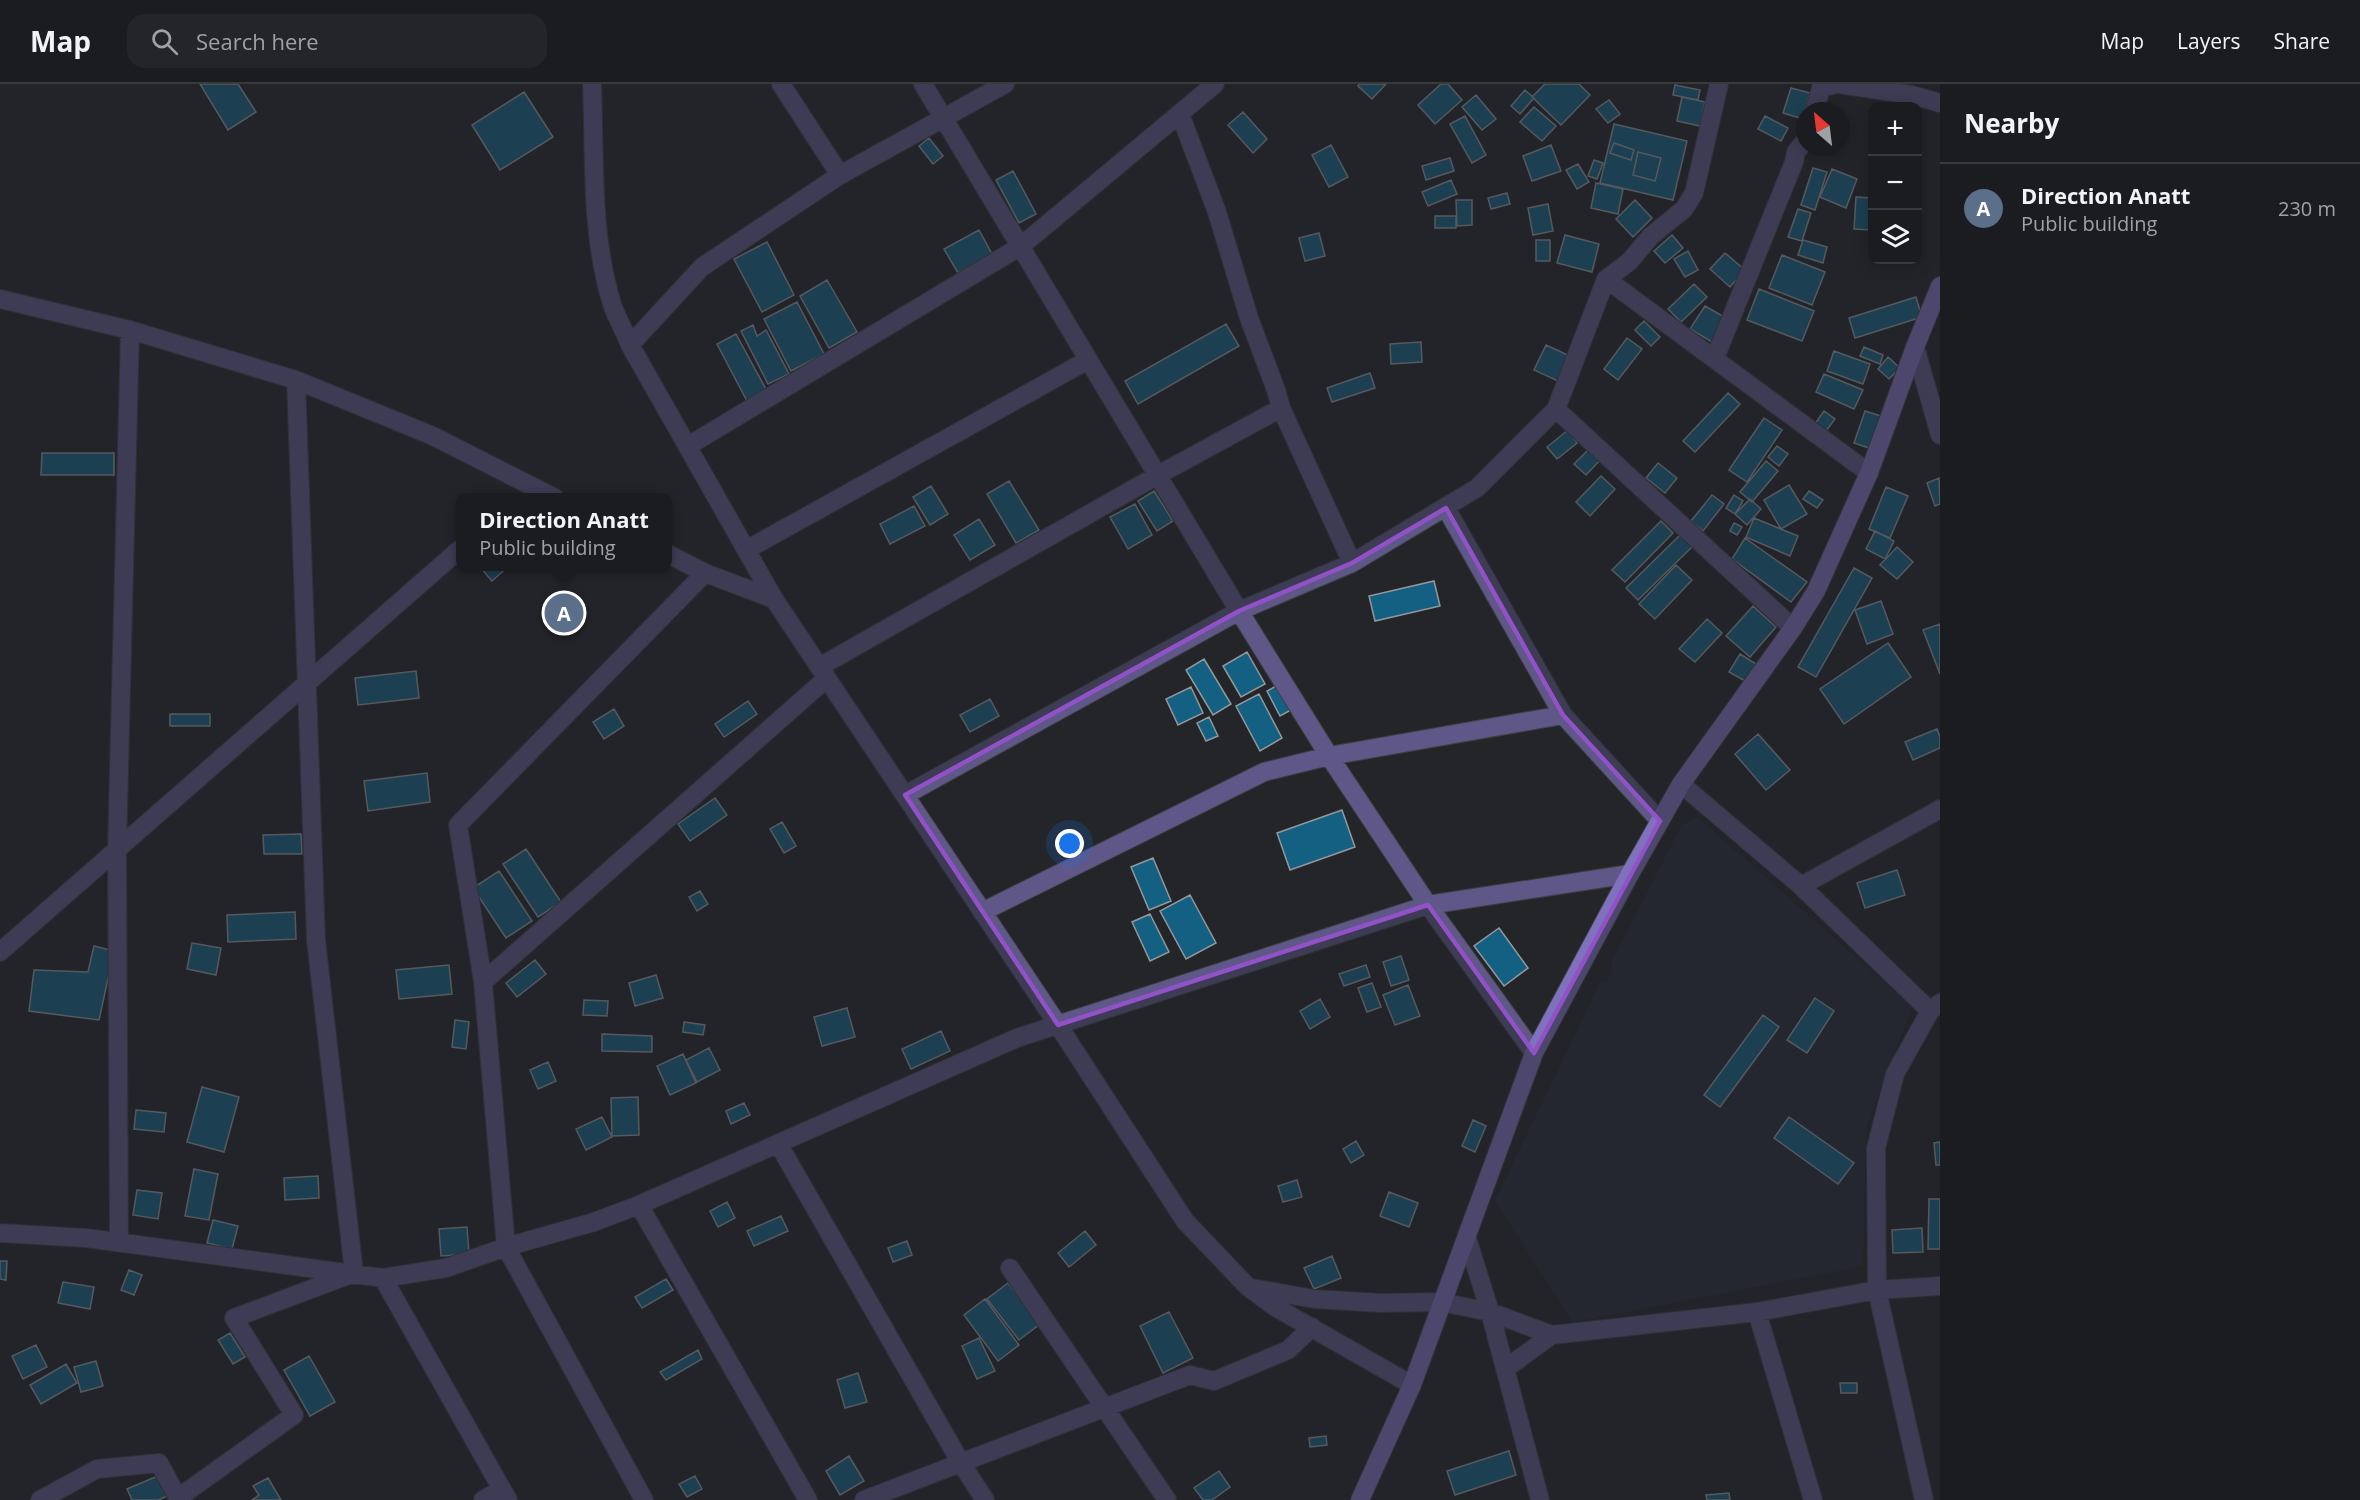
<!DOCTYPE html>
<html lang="en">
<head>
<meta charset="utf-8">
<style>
	body { margin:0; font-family:"Open Sans",sans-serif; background:#232528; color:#f1f3f6 }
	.controls { position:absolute; right:18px; top:18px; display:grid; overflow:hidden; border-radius:12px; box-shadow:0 3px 15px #0003 }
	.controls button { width:54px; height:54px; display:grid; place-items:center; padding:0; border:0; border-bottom:2px solid #383a3d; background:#1a1c1f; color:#f1f3f6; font:30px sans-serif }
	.compass { position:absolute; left:1796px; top:18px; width:54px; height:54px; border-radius:50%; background:#1a1c1f; box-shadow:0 3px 15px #0003; rotate:332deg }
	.you { position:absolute; left:1070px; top:760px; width:21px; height:21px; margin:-15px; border:4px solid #fff; border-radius:50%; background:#1a73e8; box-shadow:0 0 0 9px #1a73e833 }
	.badge { display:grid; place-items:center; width:39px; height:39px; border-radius:50%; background:#0f766e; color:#fff; font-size:20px; font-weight:700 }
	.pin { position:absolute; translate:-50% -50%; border:3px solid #fff; box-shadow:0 2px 6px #0006 }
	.popup { position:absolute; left:456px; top:409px; width:216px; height:78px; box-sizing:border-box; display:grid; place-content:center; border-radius:12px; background:#1a1c1f; filter:drop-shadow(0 2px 4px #0005); font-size:20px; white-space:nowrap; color:#9fa1a4 }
	.popup b { font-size:22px; color:#f1f3f6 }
	.popup::after { content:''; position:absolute; left:50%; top:100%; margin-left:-12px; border:12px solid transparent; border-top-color:#1a1c1f }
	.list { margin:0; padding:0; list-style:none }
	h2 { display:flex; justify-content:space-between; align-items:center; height:78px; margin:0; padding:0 24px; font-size:26px }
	h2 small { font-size:20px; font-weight:400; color:#9fa1a4 }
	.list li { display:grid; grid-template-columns:39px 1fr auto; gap:18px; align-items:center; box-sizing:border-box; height:90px; padding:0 24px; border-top:2px solid #383a3d }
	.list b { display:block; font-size:22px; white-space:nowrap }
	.list p { margin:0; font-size:20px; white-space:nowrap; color:#9fa1a4 }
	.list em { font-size:20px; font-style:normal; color:#9fa1a4 }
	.icon { flex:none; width:33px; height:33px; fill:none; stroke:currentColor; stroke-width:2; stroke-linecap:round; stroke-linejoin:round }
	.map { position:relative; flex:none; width:1940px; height:1416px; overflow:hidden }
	header { display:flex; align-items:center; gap:36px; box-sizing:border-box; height:84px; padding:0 30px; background:#1a1c1f; border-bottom:2px solid #383a3d }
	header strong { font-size:28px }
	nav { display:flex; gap:33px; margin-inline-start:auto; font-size:21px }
	.search { width:420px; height:54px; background:#232528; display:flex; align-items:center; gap:15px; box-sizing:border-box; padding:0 21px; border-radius:18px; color:#9fa1a4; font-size:22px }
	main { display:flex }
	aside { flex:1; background:#1a1c1f }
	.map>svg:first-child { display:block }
</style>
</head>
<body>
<header>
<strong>Map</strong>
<div class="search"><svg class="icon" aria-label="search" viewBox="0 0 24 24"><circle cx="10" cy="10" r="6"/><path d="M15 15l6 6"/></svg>Search here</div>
<nav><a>Map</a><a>Layers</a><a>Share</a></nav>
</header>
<main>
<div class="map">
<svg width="1940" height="1416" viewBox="0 0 1940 1416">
	<rect width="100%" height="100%" fill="#232529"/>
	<!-- built -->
	<path fill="#272c36" d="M1697 733 1912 923 1866 1043 1863 1182 1573 1238 1495 1117 1600 899 1607 897 1612 889V877L1682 741Z"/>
	<!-- building -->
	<path fill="#146082" stroke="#92989b" stroke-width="1.5" d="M200 0H238L256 28 228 46Z
		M1359 0H1386L1372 15 1358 2Z
		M1441 0H1448L1462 16 1435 40 1418 21Z
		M1545 0H1579L1590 11 1561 41 1532 13Z
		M1675 1 1700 6 1698 16 1673 11Z
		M1791 4 1810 9 1803 35 1783 29Z
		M1525 6 1534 14 1520 30 1511 22Z
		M524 8 553 53 500 86 472 41Z
		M1476 11 1496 35 1482 46 1462 23Z
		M1682 13 1705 18 1700 42 1677 37Z
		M1609 16 1620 30 1608 39 1596 25Z
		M1534 23 1556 42 1542 57 1520 38Z
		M1243 28 1267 55 1253 69 1228 41Z
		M1465 32 1486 71 1472 79 1450 40Z
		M1765 32 1788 44 1781 57 1758 45Z
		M1614 40 1687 57 1673 116 1600 99Z
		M929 54 943 72 933 80 919 62Z
		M1614 59 1634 66 1631 76 1610 69Z
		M1331 61 1348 93 1329 103 1312 71Z
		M1551 61 1561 87 1532 97 1523 72Z
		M1638 68 1661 74 1655 97 1633 91Z
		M1450 74 1454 87 1426 96 1422 82Z
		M1594 76 1603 79 1597 95 1588 92Z
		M1578 80 1589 98 1577 105 1566 86Z
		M1813 84 1827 88 1815 126 1801 121Z
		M1832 85 1857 95 1846 124 1820 113Z
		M1013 87 1036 130 1019 139 996 96Z
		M1451 96 1457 110 1428 122 1422 108Z
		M1596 99 1623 105 1618 130 1591 124Z
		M1507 109 1510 120 1491 125 1488 114Z
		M1856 113 1872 114V146L1854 145Z
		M1456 116H1472V141L1457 142Z
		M1635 116 1652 134 1633 153 1616 135Z
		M1548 120 1553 147 1533 151 1528 124Z
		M1798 125 1811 129 1802 157 1788 153Z
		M1435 132H1456V144H1435Z
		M979 146 992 170 958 189 944 165Z
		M1319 149 1325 172 1305 177 1299 154Z
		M1565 151 1599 160 1592 188 1557 179Z
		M1672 151 1683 164 1665 179 1654 167Z
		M1536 156H1550V177H1536Z
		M1803 156 1827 163 1823 179 1798 171Z
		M767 158 794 211 762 228 734 175Z
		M1688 167 1698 186 1685 193 1674 175Z
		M1725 169 1745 186 1730 203 1710 185Z
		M1782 171 1825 188 1812 221 1769 204Z
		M827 196 857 248 829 264 800 212Z
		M1694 200 1707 213 1681 238 1668 225Z
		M1759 205 1814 227 1802 257 1747 236Z
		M1916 213 1922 233 1855 254 1849 234Z
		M797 218 824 270 791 287 764 235Z
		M1705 222 1726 234 1712 258 1690 245Z
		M1644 237 1660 253 1651 262 1635 246Z
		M1226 240 1239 262 1138 320 1125 297Z
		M753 241 757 252 766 246 789 290 768 300 741 247Z
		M736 250 768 309 748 319 717 260Z
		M1627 254 1642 265 1618 296 1604 285Z
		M1421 258 1422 278 1391 280 1390 260Z
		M1546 261 1570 272 1558 297 1534 286Z
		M1864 263 1883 271 1880 280 1860 272Z
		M1834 267 1870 280 1863 300 1827 287Z
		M1888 273 1900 284 1889 295 1878 285Z
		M1370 289 1375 304 1332 318 1327 304Z
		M1824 290 1863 306 1854 325 1816 308Z
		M1728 309 1740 320 1695 368 1683 357Z
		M1824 327 1835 335 1823 351 1812 344Z
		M1865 327 1881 332 1869 364 1854 359Z
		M1764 334 1782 346 1747 398 1729 386Z
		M1568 346 1577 359 1557 375 1547 363Z
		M1592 362 1603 373 1586 391 1574 380Z
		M1777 362 1788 370 1779 382 1768 373Z
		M42 369H114V391H41Z
		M1766 377 1778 387 1752 418 1740 408Z
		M1658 379 1677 394 1665 409 1646 394Z
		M1601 392 1615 405 1590 432 1576 418Z
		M1939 394 1940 420 1935 422 1927 399Z
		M1009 397 1039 446 1016 459 987 410Z
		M1789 401 1807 430 1781 445 1764 416Z
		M931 402 948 430 930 441 913 413Z
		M1886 403 1908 412 1890 454 1869 445Z
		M1154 407 1173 437 1157 447 1138 417Z
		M1809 407 1823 416 1817 424 1803 415Z
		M1712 411 1724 420 1703 447 1691 437Z
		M1734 411 1743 417 1735 430 1726 424Z
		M1750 415 1761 425 1747 441 1735 430Z
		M1135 420 1152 451 1128 465 1110 433Z
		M914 422 925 442 890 460 880 440Z
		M1754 434 1798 452 1790 472 1746 453Z
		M979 435 995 461 970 476 954 451Z
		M1661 437 1673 449 1625 498 1612 486Z
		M1734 439 1742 443 1737 451 1730 447Z
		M1875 447 1894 457 1885 475 1866 465Z
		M1681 450 1693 462 1638 516 1626 504Z
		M1745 454 1807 498 1791 518 1732 475Z
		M1897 463 1913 478 1897 495 1880 481Z
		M1676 481 1692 496 1655 535 1639 520Z
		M479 482H509L492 497Z
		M1854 484 1872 494 1816 593 1798 583Z
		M1434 497 1440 522 1375 537 1369 512Z
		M1881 517 1893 550 1867 560 1855 526Z
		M1753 522 1776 543 1750 573 1726 552Z
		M1707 535 1722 549 1695 578 1679 565Z
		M1940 540V590L1923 546Z
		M1888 559 1911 593 1844 640 1820 605Z
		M1247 568 1265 600 1241 613 1223 582Z
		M1740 570 1756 580 1745 597 1729 588Z
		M1204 575 1231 620 1213 631 1186 586Z
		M416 587 419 614 358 621 355 594Z
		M1278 601 1291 626 1280 632 1267 607Z
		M1191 603 1203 629 1178 641 1166 615Z
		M1259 610 1282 654 1260 667 1236 622Z
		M990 615 999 632 970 648 960 631Z
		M748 617 757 630 724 653 715 640Z
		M614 625 624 642 604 655 593 638Z
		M170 630H210V642H170Z
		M1209 633 1218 652 1206 657 1197 639Z
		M1937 645 1940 653V664L1913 676 1905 658Z
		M1758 650 1790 686 1766 706 1735 670Z
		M427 689 430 718 368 727 364 697Z
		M715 714 727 731 690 757 678 740Z
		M1342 726 1355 763 1290 786 1277 749Z
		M782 738 796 762 784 769 770 745Z
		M301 750 302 770H264L263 751Z
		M526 765 561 818 538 833 503 780Z
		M1153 774 1171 817 1149 826 1131 783Z
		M1897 786 1905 811 1865 824 1857 799Z
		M499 787 532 837 506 854 473 804Z
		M700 807 708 820 697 827 689 813Z
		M1190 811 1216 859 1186 875 1160 827Z
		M295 828 296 855 228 858 227 831Z
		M1150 830 1169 868 1150 877 1132 838Z
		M1499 844 1528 884 1504 902 1474 862Z
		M192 859 221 864 216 891 187 885Z
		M94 862 114 867 99 936 29 927 34 886 88 888Z
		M1401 872 1409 896 1391 902 1383 878Z
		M535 876 546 890 517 913 506 899Z
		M449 881 452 910 399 915 396 886Z
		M1366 881 1370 893 1344 902 1339 890Z
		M656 891 663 914 635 922 629 899Z
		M1372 899 1381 923 1367 928 1358 904Z
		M1408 901 1420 932 1395 941 1383 911Z
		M1815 914 1834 927 1807 969 1787 956Z
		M1320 915 1330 933 1310 945 1300 927Z
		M584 916 608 917 607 932 583 931Z
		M847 924 855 953 822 962 814 933Z
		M1763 931 1779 943 1720 1023 1704 1011Z
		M455 936 469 938 466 965 452 963Z
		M684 938 705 941 703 951 683 948Z
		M941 947 950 967 911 985 902 965Z
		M602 950 652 952V968L602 967Z
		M709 964 720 986 697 998 686 976Z
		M683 970 696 999 670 1011 657 982Z
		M548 978 556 997 538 1005 530 986Z
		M202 1003 239 1013 224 1068 187 1058Z
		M638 1013 639 1051 612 1052 611 1014Z
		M744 1019 750 1031 731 1040 726 1027Z
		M136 1026 166 1029 164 1048 134 1045Z
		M602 1033 612 1053 586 1066 576 1045Z
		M1789 1033 1854 1079 1838 1100 1774 1054Z
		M1473 1036 1486 1042 1475 1068 1462 1062Z
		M1356 1057 1364 1071 1351 1079 1343 1065Z
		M1940 1058V1081H1936L1934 1059Z
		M194 1085 218 1090 209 1136 185 1132Z
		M318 1092 319 1114 285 1116 284 1094Z
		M1297 1096 1302 1113 1283 1118 1278 1102Z
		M137 1106 162 1109 158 1135 133 1131Z
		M1389 1108 1418 1119 1409 1143 1380 1132Z
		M1929 1115H1940V1165H1928Z
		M727 1118 735 1134 718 1143 710 1127Z
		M781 1132 788 1147 754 1162 747 1147Z
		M213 1136 238 1142 232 1165 207 1159Z
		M467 1143 469 1170 441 1172 439 1145Z
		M1922 1144 1923 1168 1893 1169 1892 1146Z
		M1085 1147 1096 1161 1069 1183 1058 1169Z
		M907 1157 912 1171 893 1178 888 1164Z
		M1332 1172 1341 1194 1314 1205 1304 1184Z
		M0 1177H7L6 1196 0 1195Z
		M129 1186 142 1191 134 1211 121 1206Z
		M666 1195 673 1206 642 1224 635 1213Z
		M63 1198 94 1203 90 1225 58 1219Z
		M1008 1199 1040 1240 1019 1256 987 1215Z
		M985 1215 1019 1261 998 1277 964 1231Z
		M1169 1228 1193 1274 1163 1289 1140 1242Z
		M230 1249 245 1273 233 1280 218 1256Z
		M979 1254 995 1287 977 1295 962 1262Z
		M36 1261 47 1283 23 1295 12 1272Z
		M698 1266 702 1275 666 1296 660 1288Z
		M309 1272 335 1318 310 1332 284 1286Z
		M96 1277 103 1302 81 1308 74 1283Z
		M66 1280 77 1299 41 1320 30 1301Z
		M858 1289 867 1318 845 1324 837 1296Z
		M1840 1299H1857V1309H1841Z
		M1326 1352 1327 1361 1310 1363 1309 1354Z
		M1509 1367 1516 1391 1455 1411 1447 1387Z
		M849 1372 864 1397 840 1411 826 1387Z
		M1219 1387 1230 1403 1212 1416H1203L1194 1404Z
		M160 1391 168 1412 158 1416H132L127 1405Z
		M695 1392 702 1405 687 1413 679 1400Z
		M268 1394 281 1416H252L259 1411 253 1402Z
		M1729 1409 1730 1416H1707L1706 1411Z"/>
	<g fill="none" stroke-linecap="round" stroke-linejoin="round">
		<defs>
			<path id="street" d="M592 0C595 74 590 152 613 223 618 236 625 248 630 261L774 515
				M781 0 840 91
				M923 0 1239 527 1329 672 1428 821 1534 969
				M1839 0 1912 11 1940 19
				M1815 27 1821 4 1836 0
				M1180 30 1217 128 1249 234 1276 306 1281 324 1352 479
				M1606 195 1869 389
				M0 215 130 246 296 296 433 352 555 414
				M630 261 702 183 840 91 1005 0
				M1915 263 1940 351
				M1715 274 1794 78 1796 68 1805 57
				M1556 325 1793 544
				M688 362 1021 162 1215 0
				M1446 424 1563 631 1660 737
				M746 466 1088 276
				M705 489 774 515 1058 941 1185 1137 1248 1203 1275 1223 1412 1301
				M819 583 1158 391 1281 324
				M1681 700 1801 802 1930 927
				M905 711 1239 527 1352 479 1477 404 1556 325 1606 195 1629 178 1651 152 1684 125 1694 109 1719 0
				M1801 802 1940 725
				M982 828 1264 688 1329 672 1563 631
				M0 868 460 465
				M483 898 827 594
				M779 1061 961 1379 985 1416
				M639 1121 808 1416
				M0 1149 86 1154 383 1194 446 1184 506 1163 594 1138 639 1121 1017 954 1428 821 1630 790
				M1467 1154 1490 1228 1540 1416
				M119 1159 117 766 130 246
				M1010 1184 1167 1416
				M383 1194 508 1416
				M1252 1204 1314 1215 1381 1219 1441 1218 1490 1228 1552 1251 1757 1228 1877 1206 1940 1202
				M1757 1228 1813 1416
				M1505 1285 1552 1251
				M40 1416 97 1385 159 1379 178 1414
				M179 1416 178 1414 294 1331 234 1234 354 1189 316 856 296 296
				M483 1416 502 1405
				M644 1416 506 1163 483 898 458 741 705 489 668 470
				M864 1416 1190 1291 1214 1297 1288 1266 1312 1243
				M1924 1416 1877 1206 1876 1064 1895 990 1930 927 1940 919"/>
			<path id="secondary" d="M1360 1416 1412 1301 1534 969 1630 790 1681 700 1793 544 1816 507 1869 389 1915 263 1940 202"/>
		</defs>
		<!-- street casing -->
		<use href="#street" stroke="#3e4044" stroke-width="20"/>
		<!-- secondary casing -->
		<use href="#secondary" stroke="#3e4044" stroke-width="20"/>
		<!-- street -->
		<use href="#street" stroke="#5f5787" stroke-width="18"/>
		<!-- secondary -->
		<use href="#secondary" stroke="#8071be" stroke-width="18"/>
	</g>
	<!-- marked area -->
	<path d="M0 0H1940V1416H0ZM1446 424 1563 631 1660 737 1534 969 1428 821 1058 941 905 711 1239 527 1352 479Z" fill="#232529" fill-opacity=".55" fill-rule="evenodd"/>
	<path fill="none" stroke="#9152c8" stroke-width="4.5" stroke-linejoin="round" d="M1446 424 1563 631 1660 737 1534 969 1428 821 1058 941 905 711 1239 527 1352 479Z"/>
</svg>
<div class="controls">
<button>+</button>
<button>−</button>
<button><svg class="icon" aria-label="layers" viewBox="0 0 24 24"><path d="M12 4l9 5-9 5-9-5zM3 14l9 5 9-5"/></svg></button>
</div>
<svg class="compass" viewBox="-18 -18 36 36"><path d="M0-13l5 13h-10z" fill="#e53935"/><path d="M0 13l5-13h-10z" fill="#9fa1a4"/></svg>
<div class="you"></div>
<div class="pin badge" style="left:564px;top:529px;background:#5c6f8a">A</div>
<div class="popup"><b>Direction Anatt</b>Public building</div>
</div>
<aside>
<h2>Nearby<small></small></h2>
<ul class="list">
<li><span class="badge" style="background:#5c6f8a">A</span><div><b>Direction Anatt</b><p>Public building</p></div><em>230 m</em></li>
</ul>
</aside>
</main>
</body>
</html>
